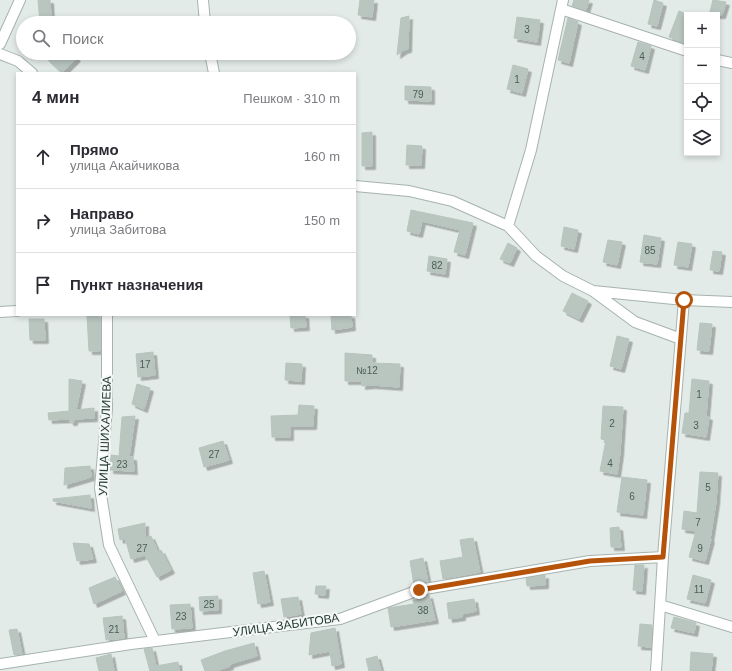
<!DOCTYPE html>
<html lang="ru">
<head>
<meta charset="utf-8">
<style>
	body { margin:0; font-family:Helvetica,sans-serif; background:#f7f7f7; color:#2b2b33 }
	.controls { position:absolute; right:12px; top:12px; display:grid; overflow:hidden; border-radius:0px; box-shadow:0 2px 6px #0003 }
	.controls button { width:36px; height:36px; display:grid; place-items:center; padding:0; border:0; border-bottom:1px solid #e1e1e2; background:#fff; color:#2b2b33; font:20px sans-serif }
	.stop { position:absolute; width:12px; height:12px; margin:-9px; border:3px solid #b45309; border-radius:50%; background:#fff }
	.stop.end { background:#b45309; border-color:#fff; box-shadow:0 1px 4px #0008 }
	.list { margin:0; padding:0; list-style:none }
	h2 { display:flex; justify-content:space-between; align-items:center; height:52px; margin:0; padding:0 16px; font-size:17px }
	h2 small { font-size:13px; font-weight:400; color:#7c7c81 }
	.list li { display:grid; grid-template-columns:26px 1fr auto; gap:12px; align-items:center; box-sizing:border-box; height:64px; padding:0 16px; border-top:1px solid #e1e1e2 }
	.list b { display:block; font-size:15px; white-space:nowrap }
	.list p { margin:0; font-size:13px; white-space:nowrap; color:#7c7c81 }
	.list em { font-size:13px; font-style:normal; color:#7c7c81 }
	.icon { flex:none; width:22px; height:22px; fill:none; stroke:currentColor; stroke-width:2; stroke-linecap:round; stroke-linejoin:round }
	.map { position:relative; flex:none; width:732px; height:671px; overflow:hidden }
	.search { position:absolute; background:#fff; box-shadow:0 2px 6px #0003; left:16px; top:16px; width:340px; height:44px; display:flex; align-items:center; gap:10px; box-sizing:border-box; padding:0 14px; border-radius:22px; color:#7c7c81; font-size:15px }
	.panel { position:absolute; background:#fff; box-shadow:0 2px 6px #0003; left:16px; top:72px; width:340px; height:244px; border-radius:0px }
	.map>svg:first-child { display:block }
</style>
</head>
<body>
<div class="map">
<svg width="732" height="671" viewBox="0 0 732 671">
	<defs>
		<filter id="shadow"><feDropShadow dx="3.5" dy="3.5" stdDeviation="0" flood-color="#0004"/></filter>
	</defs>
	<rect width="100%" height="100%" fill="#e3ebe8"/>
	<!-- building -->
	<path fill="#b9c6c0" stroke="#b7c4be" filter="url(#shadow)" d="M38 0H50L51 17 54 23H40Z
		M360 0H374L372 17 358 15Z
		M574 0H589L586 10 572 6Z
		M654 0 663 3 657 26 648 24Z
		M713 0 726 2 722 15H709Z
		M679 11 687 14V44L669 37Z
		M409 16 408 49 404 50 397 55 401 18Z
		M517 17 540 20 537 42 514 38Z
		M568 18 578 22 569 63 558 60Z
		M638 42 651 46 645 70 631 66Z
		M52 53H72L77 58 62 73 47 59Z
		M513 65 528 69 522 93 507 89Z
		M405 86 431 87V101L405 100Z
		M372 132V166H362V133Z
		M407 145 422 146 421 165H406Z
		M411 210 473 223 465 255 454 252 460 230 422 221 419 234 407 231Z
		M564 227 578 230 574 249 561 246Z
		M644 235 661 238 657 264 640 262Z
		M608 240 622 242 617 265 603 262Z
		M678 242 692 244 688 267 674 265Z
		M508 243 517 248 510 263 500 259Z
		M713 251 722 252 719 271 710 270Z
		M429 256 447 259 445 274 427 271Z
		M572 293 588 301 579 319 563 311Z
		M95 315H100V351H89L87 316Z
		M290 315H305L306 327 291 328Z
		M331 315H351L352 327 332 330Z
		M29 319H44L45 340H30Z
		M700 323 712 324 709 351 697 350Z
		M617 336 629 339 621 369 610 366Z
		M153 352 155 375 138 377 136 354Z
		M345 353 372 355V363L400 364 399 387 372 385 362 386V381H345Z
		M286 363 302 364 301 381 285 380Z
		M69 379 82 381 76 410 94 408V418L74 419V422H70V419L49 420 48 413 69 411Z
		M692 379 709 381 706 416 709 417 706 437 682 433 685 413H689Z
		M137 384 150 388 144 409 132 404Z
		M299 405 314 406 313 426H290V437H272L271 416 298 415Z
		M603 406 623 407 620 453 617 474 600 471 606 440 601 439Z
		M135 416 129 457H133L134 471 110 470 111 455 119 456 122 417Z
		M223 441 229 460 204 467 199 448Z
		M90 466 91 477 64 485 65 468Z
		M700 472 718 473 716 502 710 539H711L705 561 689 557 696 531 682 529 684 511 697 513Z
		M622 477 647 480 643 515 617 512Z
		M90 495 91 508 53 501V499Z
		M145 523V538L151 536 158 552 161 550 171 570 157 577 145 555 131 559 125 538 120 540 118 529Z
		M619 527 621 547H611L610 528Z
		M473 538 480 572 443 579 440 561 463 557 460 540Z
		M73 543 89 544 93 559 77 561Z
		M423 558 428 582 414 585 410 561Z
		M635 565H644L642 591 633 590Z
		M264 571 270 602 258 604 253 573Z
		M545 575V585L527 586 526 578Z
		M693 575 711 580 705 603 687 599Z
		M115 577 122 591 94 604 89 588Z
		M316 586H326L325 595 315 594Z
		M429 595 435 620 391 627 388 608 414 604 413 600H417V598Z
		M218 596V610L200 611 199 597Z
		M298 597 301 614 284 617 281 599Z
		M474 599 476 611 462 614V617L449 619 447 603Z
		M190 604 192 628 172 629 170 605Z
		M122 616 124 638 106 640 103 618Z
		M674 617 696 623 694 633 671 628Z
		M640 624 652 625 651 647 638 646Z
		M335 628 341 664 332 666 330 651 309 655 311 633Z
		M17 629 22 654 14 655 9 630Z
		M254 643 257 656 230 664V666L216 671H205L201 660 225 651Z
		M152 648 156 666 178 662 179 671H150L144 649Z
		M691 652 713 654 711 671H690Z
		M111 654 114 671H99L96 658Z
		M377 656 381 671H369L366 659Z"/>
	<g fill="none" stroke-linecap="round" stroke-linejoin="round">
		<defs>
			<path id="street" d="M203 0 205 23
				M561 9 687 51
				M0 44 20 0
				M210 53 214 73
				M0 54 18 61 32 73
				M717 60 732 63
				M355 186 409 191 452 201 508 226 536 256 563 276 593 291 684 300 732 302
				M508 226 531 150 563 0
				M593 291 635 322 681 339
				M0 312 17 311
				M107 315V409L100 488 109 545 155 641
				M660 605 732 627
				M0 664 131 644 340 619 419 590 590 561 663 557
				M656 671 663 557 684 300"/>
		</defs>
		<!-- street casing -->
		<use href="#street" stroke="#a6b3ae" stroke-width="12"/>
		<!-- street -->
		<use href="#street" stroke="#fff" stroke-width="10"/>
	</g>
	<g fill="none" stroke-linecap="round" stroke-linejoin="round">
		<!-- route -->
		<path stroke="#b45309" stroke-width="5" d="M419 590 590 561 663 557 684 300"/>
	</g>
	<g text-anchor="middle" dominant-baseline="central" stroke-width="4" stroke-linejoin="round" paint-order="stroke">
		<!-- number labels -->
		<g font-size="10" fill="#4a5e57">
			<text x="527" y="29">3</text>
			<text x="642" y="56">4</text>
			<text x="517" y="79">1</text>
			<text x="418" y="94">79</text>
			<text x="650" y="250">85</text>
			<text x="437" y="265">82</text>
			<text x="145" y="364">17</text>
			<text x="367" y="370">№12</text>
			<text x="699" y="394">1</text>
			<text x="612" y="423">2</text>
			<text x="696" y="425">3</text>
			<text x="214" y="454">27</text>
			<text x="610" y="463">4</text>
			<text x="122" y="464">23</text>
			<text x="708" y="487">5</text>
			<text x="632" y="496">6</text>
			<text x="698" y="522">7</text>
			<text x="142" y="548">27</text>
			<text x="700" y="548">9</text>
			<text x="699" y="589">11</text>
			<text x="209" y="604">25</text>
			<text x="423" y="610">38</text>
			<text x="181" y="616">23</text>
			<text x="114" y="629">21</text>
		</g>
		<!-- street labels -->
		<g font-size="12" fill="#253b34" stroke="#f4f8f6">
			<text transform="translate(105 436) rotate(-88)">УЛИЦА ШИХАЛИЕВА</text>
			<text transform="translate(286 625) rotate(-8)">УЛИЦА ЗАБИТОВА</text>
		</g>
	</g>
</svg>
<div class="controls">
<button>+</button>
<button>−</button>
<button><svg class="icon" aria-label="locate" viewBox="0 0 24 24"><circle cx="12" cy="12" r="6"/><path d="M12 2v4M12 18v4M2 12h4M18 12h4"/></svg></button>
<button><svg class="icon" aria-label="layers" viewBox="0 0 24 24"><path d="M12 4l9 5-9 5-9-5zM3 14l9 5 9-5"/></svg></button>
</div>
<div class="stop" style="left:684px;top:300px"></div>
<div class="stop end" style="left:419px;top:590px"></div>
<div class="search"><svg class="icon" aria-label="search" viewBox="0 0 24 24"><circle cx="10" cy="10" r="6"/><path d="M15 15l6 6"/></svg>Поиск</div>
<section class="panel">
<h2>4 мин<small>Пешком · 310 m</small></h2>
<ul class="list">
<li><svg class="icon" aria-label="ahead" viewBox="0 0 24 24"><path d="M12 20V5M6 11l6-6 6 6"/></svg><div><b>Прямо</b><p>улица Акайчикова</p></div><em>160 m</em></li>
<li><svg class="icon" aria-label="right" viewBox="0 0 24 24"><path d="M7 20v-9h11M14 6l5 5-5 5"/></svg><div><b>Направо</b><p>улица Забитова</p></div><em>150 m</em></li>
<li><svg class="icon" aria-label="arrive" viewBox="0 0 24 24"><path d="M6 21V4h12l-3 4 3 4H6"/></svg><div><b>Пункт назначения</b></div></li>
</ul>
</section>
</div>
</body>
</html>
